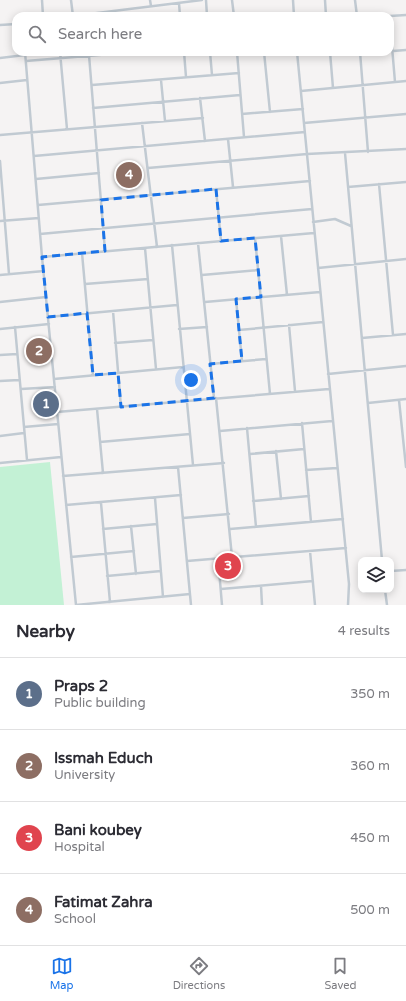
<!DOCTYPE html>
<html lang="en">
<head>
<meta charset="utf-8">
<style>
	body { margin:0; font-family:"Varela Round",sans-serif; background:#f7f7f7; color:#2b2b33 }
	.controls { position:absolute; right:12px; bottom:12px; display:grid; overflow:hidden; border-radius:8px; box-shadow:0 2px 10px #0003 }
	.controls button { width:36px; height:36px; display:grid; place-items:center; padding:0; border:0; border-bottom:1px solid #e1e1e2; background:#fff; color:#2b2b33; font:20px sans-serif }
	.you { position:absolute; left:191px; top:380px; width:14px; height:14px; margin:-10px; border:3px solid #fff; border-radius:50%; background:#1a73e8; box-shadow:0 0 0 6px #1a73e833 }
	.badge { display:grid; place-items:center; width:26px; height:26px; border-radius:50%; background:#1a73e8; color:#fff; font-size:13px; font-weight:700 }
	.pin { position:absolute; translate:-50% -50%; border:2px solid #fff; box-shadow:0 1px 4px #0006 }
	.list { margin:0; padding:0; list-style:none }
	h2 { display:flex; justify-content:space-between; align-items:center; height:52px; margin:0; padding:0 16px; font-size:17px }
	h2 small { font-size:13px; font-weight:400; color:#7c7c81 }
	.list li { display:grid; grid-template-columns:26px 1fr auto; gap:12px; align-items:center; box-sizing:border-box; height:72px; padding:0 16px; border-top:1px solid #e1e1e2 }
	.list b { display:block; font-size:15px; white-space:nowrap }
	.list p { margin:0; font-size:13px; white-space:nowrap; color:#7c7c81 }
	.list em { font-size:13px; font-style:normal; color:#7c7c81 }
	.icon { flex:none; width:22px; height:22px; fill:none; stroke:currentColor; stroke-width:2; stroke-linecap:round; stroke-linejoin:round }
	.map { position:relative; flex:none; width:406px; height:605px; overflow:hidden }
	.search { position:absolute; background:#fff; box-shadow:0 2px 10px #0003; left:12px; right:12px; top:12px; height:44px; display:flex; align-items:center; gap:10px; box-sizing:border-box; padding:0 14px; border-radius:12px; color:#7c7c81; font-size:15px }
	.sheet { height:340px; background:#fff }
	nav { display:flex; justify-content:space-around; align-items:center; box-sizing:border-box; height:56px; border-top:1px solid #e1e1e2; background:#fff; font-size:11px; color:#7c7c81 }
	nav a { display:grid; justify-items:center; gap:2px }
	nav .on { color:#1a73e8 }
	.map>svg:first-child { display:block }
</style>
</head>
<body>
<div class="map">
<svg width="406" height="605" viewBox="0 0 406 605">
	<rect width="100%" height="100%" fill="#f5f3f3"/>
	<!-- green -->
	<path fill="#c3f1d5" d="M50 462 64 605H0V467Z"/>
	<g fill="none" stroke-linecap="round" stroke-linejoin="round">
		<!-- street -->
		<path stroke="#c1cad2" stroke-width="2.5" d="M42 0 43 16
			M71 0 73 16
			M150 0 151 6
			M206 0 207 16
			M232 0 234 16
			M293 0 294 16
			M325 0 326 16
			M355 0 357 16
			M179 3 180 16
			M73 16 202 0
			M390 16 406 15
			M390 23 395 82
			M0 25 16 24
			M393 51 406 50
			M25 52 42 257 76 605
			M60 52 67 129
			M184 52 186 77
			M210 52 212 75
			M237 52 244 137
			M264 52 270 112
			M297 52 349 584 348 605
			M330 52 333 88
			M360 52 368 152
			M89 55 105 251
			M0 58 25 55
			M26 61 135 52
			M161 80 165 121
			M0 83 27 80
			M92 85 239 73
			M301 91 406 81
			M200 98 205 141
			M93 108 240 95
			M242 114 303 109
			M142 123 157 247
			M304 123 406 114
			M0 135 203 118
			M228 139 233 187
			M345 153 382 560
			M34 156 305 132
			M0 161 9 274
			M148 168 307 154 406 149
			M36 179 99 173
			M379 184 393 335
			M348 187 406 182
			M216 189 221 241
			M38 205 310 181
			M0 221 39 218
			M313 222 335 219 351 226
			M40 234 312 209
			M281 236 287 295
			M255 238 270 394
			M198 243 214 398
			M172 245 193 465
			M145 248 156 369
			M82 253 93 375
			M42 257 314 233
			M318 268 406 259
			M0 275 44 271
			M202 275 258 270
			M85 284 148 279
			M236 299 242 361
			M0 302 46 297
			M205 302 320 292
			M113 311 121 407
			M48 317 177 305
			M289 325 295 391
			M15 327 27 460
			M0 329 49 324
			M179 329 207 327
			M239 330 323 322
			M362 338 406 334
			M115 343 153 340
			M0 355 17 354
			M210 364 266 359
			M328 374 406 366
			M54 379 183 367
			M0 381 19 380
			M21 389 55 387
			M216 398 232 557
			M399 400 406 467
			M368 403 406 399
			M97 409 103 473
			M57 412 329 389
			M302 423 311 522
			M24 427 58 424
			M247 428 256 527
			M220 431 332 421
			M0 436 24 433
			M100 442 190 434
			M276 451 281 499
			M250 454 304 449
			M0 463 61 457
			M178 467 191 605
			M306 470 337 468
			M63 476 224 463
			M155 498 163 597
			M253 501 309 496
			M101 503 110 602
			M66 505 181 495
			M183 518 229 514
			M131 526 136 574
			M103 529 157 524
			M230 529 343 519
			M310 551 315 605
			M71 557 134 551
			M218 558 222 605
			M187 561 346 548
			M391 571 406 570
			M107 576 161 571
			M261 586 262 605
			M221 589 313 581
			M385 590 387 605
			M76 605 190 594"/>
	</g>
	<!-- marked area -->
	<path fill="none" stroke="#1a73e8" stroke-width="3" stroke-dasharray="8 5" stroke-linejoin="round" d="M216 189 221 241 255 238 261 297 236 299 242 361 210 364 214 398 121 407 118 373 93 375 87 313 48 317 42 257 105 251 101 200Z"/>
</svg>
<div class="controls">
<button><svg class="icon" aria-label="layers" viewBox="0 0 24 24"><path d="M12 4l9 5-9 5-9-5zM3 14l9 5 9-5"/></svg></button>
</div>
<div class="you"></div>
<div class="pin badge" style="left:46px;top:404px;background:#5c6f8a">1</div>
<div class="pin badge" style="left:39px;top:351px;background:#8d6e63">2</div>
<div class="pin badge" style="left:228px;top:566px;background:#e0444e">3</div>
<div class="pin badge" style="left:129px;top:175px;background:#8d6e63">4</div>
<div class="search"><svg class="icon" aria-label="search" viewBox="0 0 24 24"><circle cx="10" cy="10" r="6"/><path d="M15 15l6 6"/></svg>Search here</div>
</div>
<section class="sheet">
<h2>Nearby<small>4 results</small></h2>
<ul class="list">
<li><span class="badge" style="background:#5c6f8a">1</span><div><b>Praps 2</b><p>Public building</p></div><em>350 m</em></li>
<li><span class="badge" style="background:#8d6e63">2</span><div><b>Issmah Educh</b><p>University</p></div><em>360 m</em></li>
<li><span class="badge" style="background:#e0444e">3</span><div><b>Bani koubey</b><p>Hospital</p></div><em>450 m</em></li>
<li><span class="badge" style="background:#8d6e63">4</span><div><b>Fatimat Zahra</b><p>School</p></div><em>500 m</em></li>
</ul>
</section>
<nav>
<a class="on"><svg class="icon" aria-label="map" viewBox="0 0 24 24"><path d="M3 6l6-2 6 2 6-2v14l-6 2-6-2-6 2zM9 4v14M15 6v14"/></svg>Map</a>
<a><svg class="icon" aria-label="directions" viewBox="0 0 24 24"><path d="M12 3l9 9-9 9-9-9zM9 14v-3h6M13 9l2 2-2 2"/></svg>Directions</a>
<a><svg class="icon" aria-label="saved" viewBox="0 0 24 24"><path d="M7 4h10v16l-5-4-5 4z"/></svg>Saved</a>
</nav>
</body>
</html>
